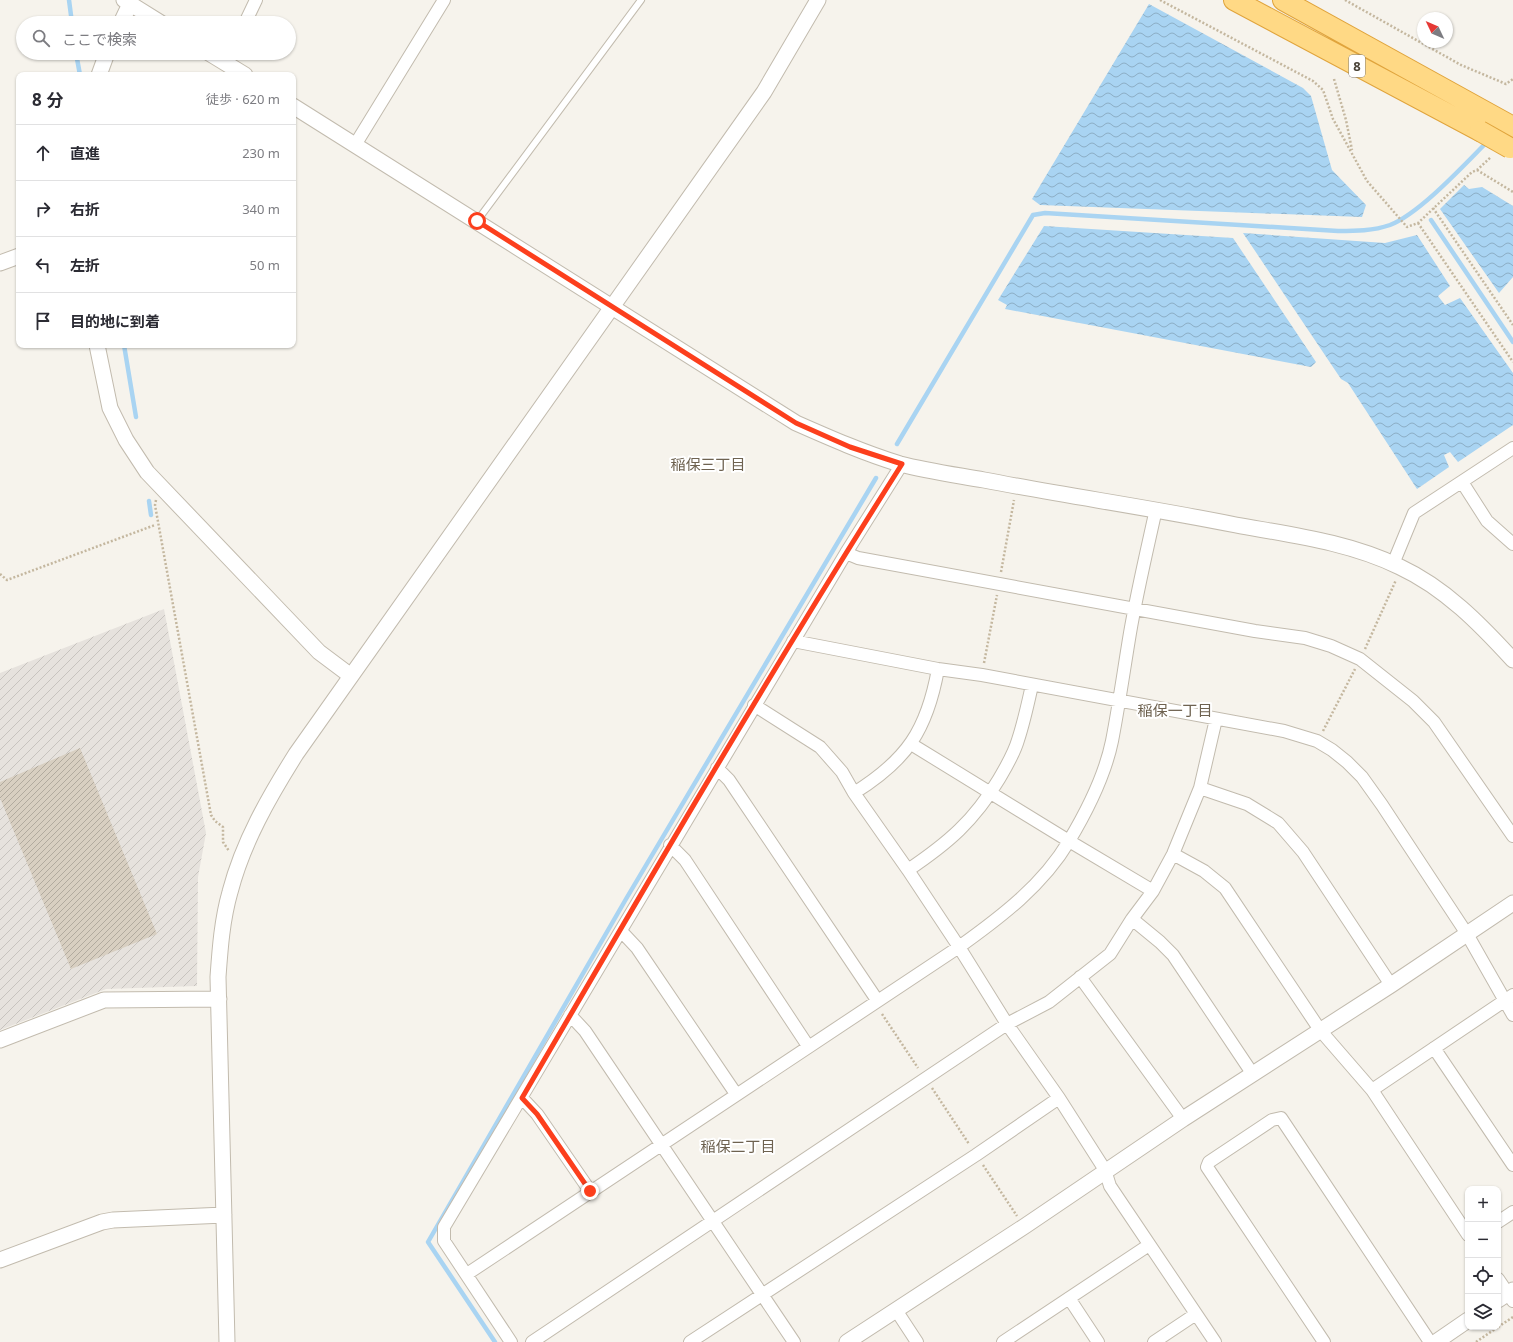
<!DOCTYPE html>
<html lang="ja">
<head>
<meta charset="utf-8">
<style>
	body { margin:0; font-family:"Noto Sans","Noto Sans JP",sans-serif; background:#f7f7f7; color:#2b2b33 }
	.controls { position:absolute; right:12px; bottom:12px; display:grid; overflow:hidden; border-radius:8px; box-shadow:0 1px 3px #0004 }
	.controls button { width:36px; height:36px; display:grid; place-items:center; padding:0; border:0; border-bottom:1px solid #e1e1e2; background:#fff; color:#2b2b33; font:20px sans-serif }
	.compass { position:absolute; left:1417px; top:12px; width:36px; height:36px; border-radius:50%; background:#fff; box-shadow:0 1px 3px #0004; rotate:314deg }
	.stop { position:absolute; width:12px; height:12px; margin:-9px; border:3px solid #fc3f1d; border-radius:50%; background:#fff }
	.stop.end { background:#fc3f1d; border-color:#fff; box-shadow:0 1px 4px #0008 }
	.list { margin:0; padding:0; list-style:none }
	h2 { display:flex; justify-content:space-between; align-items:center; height:52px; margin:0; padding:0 16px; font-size:17px }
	h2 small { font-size:13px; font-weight:400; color:#7c7c81 }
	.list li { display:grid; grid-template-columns:26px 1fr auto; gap:12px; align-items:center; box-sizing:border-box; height:56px; padding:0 16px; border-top:1px solid #e1e1e2 }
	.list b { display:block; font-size:15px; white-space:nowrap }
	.list em { font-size:13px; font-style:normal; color:#7c7c81 }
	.icon { flex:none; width:22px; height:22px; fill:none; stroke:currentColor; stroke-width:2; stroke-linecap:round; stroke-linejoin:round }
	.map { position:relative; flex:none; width:1513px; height:1342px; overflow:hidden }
	.search { position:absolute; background:#fff; box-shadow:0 1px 3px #0004; left:16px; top:16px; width:280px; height:44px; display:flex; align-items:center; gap:10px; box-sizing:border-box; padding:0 14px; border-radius:22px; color:#7c7c81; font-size:15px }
	.panel { position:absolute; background:#fff; box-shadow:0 1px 3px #0004; left:16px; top:72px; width:280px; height:276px; border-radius:8px }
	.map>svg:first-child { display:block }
</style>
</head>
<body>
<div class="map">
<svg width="1513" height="1342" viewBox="0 0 1513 1342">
	<defs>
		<pattern id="industrial-furrows" width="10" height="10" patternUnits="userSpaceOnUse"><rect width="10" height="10" fill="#e6e2dd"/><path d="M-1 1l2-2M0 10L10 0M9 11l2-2" fill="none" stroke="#c7c3be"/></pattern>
		<pattern id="water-waves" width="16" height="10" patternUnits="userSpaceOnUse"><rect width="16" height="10" fill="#a9d4f2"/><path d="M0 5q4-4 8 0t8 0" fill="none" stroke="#8caec5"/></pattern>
		<pattern id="building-hatch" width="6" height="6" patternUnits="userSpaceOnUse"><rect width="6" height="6" fill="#d8cfc1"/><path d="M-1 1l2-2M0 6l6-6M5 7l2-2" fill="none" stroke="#b1aa9e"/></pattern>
	</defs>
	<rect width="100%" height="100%" fill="#f6f3ec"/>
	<!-- industrial -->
	<path fill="url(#industrial-furrows)" d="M164 609 206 833 198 877 197 986 106 989 0 1030V673Z"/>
	<!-- water -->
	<path fill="url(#water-waves)" d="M1149 4 1303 88 1311 96 1332 170 1366 205 1362 217 1040 205 1032 199Z
		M1464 185 1469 189 1482 187 1513 206V277L1499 293 1440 209Z
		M1044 226 1233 238 1316 362 1311 367 1005 309 1007 305 998 300Z
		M1243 233 1385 243 1417 235 1450 286 1438 296 1445 305 1460 298 1513 373V425L1458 462 1450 452 1444 455 1449 467 1417 489 1348 383 1341 379Z"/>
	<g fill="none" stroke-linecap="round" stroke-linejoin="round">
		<!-- stream -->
		<path stroke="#a9d4f2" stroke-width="4.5" d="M69 0 72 23
			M76 53 80 75
			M1431 220 1513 342
			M124 345 136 417
			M897 444 1033 215 1045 213 1338 231C1355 231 1373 231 1390 225 1420 213 1463 166 1487 142
			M149 501 151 515
			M495 1342 428 1242 626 899 876 478"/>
	</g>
	<!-- building -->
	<path fill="url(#building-hatch)" d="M80 748 157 934 71 969 0 798V782Z"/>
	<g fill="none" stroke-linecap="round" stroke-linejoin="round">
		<defs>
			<path id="service" d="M477 221 641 0"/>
			<path id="minor" d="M245 23 256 0
				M226 63 231 53
				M355 145 444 0
				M1462 482 1487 521 1513 544
				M846 553 858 558 1255 631 1305 638 1331 646 1360 659 1413 701 1434 722 1513 836
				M1393 564 1414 513 1513 448
				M793 641 938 669 982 675 1284 731 1317 741 1332 750 1347 762 1362 777 1382 805 1467 934 1513 1015
				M754 705 820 747 842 772 854 793 908 870 959 947 1007 1024 1059 1098 1105 1170 1110 1186 1215 1342
				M911 744 1069 841 1153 891
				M717 768 729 780 877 1000
				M1200 788 1247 804 1278 823 1303 852 1391 985
				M854 793C907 760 927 730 938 669
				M670 845 685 860 808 1046
				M1173 854 1204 871 1225 888 1320 1030 1372 1090 1468 1235
				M908 870C948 843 974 821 999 779 1006 767 1014 754 1018 740 1024 722 1028 703 1032 685
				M1132 919 1160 942 1173 955 1252 1073
				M621 931 637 948 736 1094
				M1080 977 1183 1119
				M570 1015 585 1031 794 1342
				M1434 1048 1513 1165
				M1372 1090 1513 995
				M522 1098 537 1114 590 1191
				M1498 1222 1513 1212
				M467 1274 959 947C1001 917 1043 885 1069 841 1087 811 1105 775 1112 741 1119 705 1124 669 1130 633 1137 592 1147 550 1156 509
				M1498 1279 1513 1301
				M1069 1298 1098 1342
				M896 1310 917 1342
				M511 1342 444 1241V1227L846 553 902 464
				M532 1342 1007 1024 1049 1002 1110 954 1132 919 1153 891 1173 854 1200 788 1216 719
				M690 1342 976 1155 1059 1098
				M1003 1342 1149 1245
				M1154 1342 1196 1314
				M1324 1342 1207 1167 1209 1162 1272 1120 1281 1118 1430 1342"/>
			<path id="tertiary" d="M124 0 161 23
				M121 23 130 4
				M209 53 245 75
				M99 75 107 53
				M293 106 796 423C830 438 864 453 900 464 927 471 956 475 984 480 1067 496 1152 508 1236 525 1291 535 1349 542 1400 567 1445 588 1480 624 1513 660
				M0 263 19 256
				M97 345 110 408 126 440 147 472 319 652 351 676
				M0 1040 104 1000 219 999
				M0 1260 102 1222 113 1220 224 1215
				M1498 1300 1513 1290
				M227 1342 218 977C220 949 222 920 230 892 243 842 269 797 296 754L764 92 818 0
				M847 1342 1025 1226 1183 1119 1391 985 1513 903
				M1436 1342 1468 1320"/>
			<path id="trunk" d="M1234 0 1480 131
				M1283 0 1513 127"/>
		</defs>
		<!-- service casing -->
		<use href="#service" stroke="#c2bbae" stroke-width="8"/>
		<!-- minor casing -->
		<use href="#minor" stroke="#c2bbae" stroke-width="14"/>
		<!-- tertiary casing -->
		<use href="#tertiary" stroke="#c2bbae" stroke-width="17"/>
		<!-- trunk casing -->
		<use href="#trunk" stroke="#e0a43c" stroke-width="22"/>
		<!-- path -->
		<path stroke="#c4b79f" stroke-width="2.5" stroke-dasharray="2 2" stroke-linecap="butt" d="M1160 0 1313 81 1323 90 1333 119 1367 181 1407 227 1418 223 1472 172 1477 170 1491 157
			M1345 0 1461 65 1506 84 1513 79
			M1334 79 1346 120 1352 150
			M1477 170 1513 192
			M1433 208 1513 325
			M1418 223 1513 362
			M156 500 155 505 211 815 215 821 223 827V842L229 851
			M1001 572 1014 500
			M0 574 7 580 155 525
			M1365 649 1396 580
			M984 663 997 595
			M1323 731 1355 669
			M882 1014 918 1068
			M932 1088 969 1144
			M983 1165 1017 1216
			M1498 1327 1513 1317
			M1476 1342 1498 1327"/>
		<!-- service -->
		<use href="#service" stroke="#fff" stroke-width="6"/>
		<!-- minor -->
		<use href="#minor" stroke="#fff" stroke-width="12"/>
		<!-- tertiary -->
		<use href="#tertiary" stroke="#fff" stroke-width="15"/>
		<!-- trunk -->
		<use href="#trunk" stroke="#ffd985" stroke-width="20"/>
		<defs>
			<path id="trunk-bridge" d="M1480 131 1510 148"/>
		</defs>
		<!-- trunk-bridge casing -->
		<use href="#trunk-bridge" stroke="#e0a43c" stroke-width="22" stroke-linecap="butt"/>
		<!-- trunk-bridge -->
		<use href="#trunk-bridge" stroke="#ffd985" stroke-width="20"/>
	</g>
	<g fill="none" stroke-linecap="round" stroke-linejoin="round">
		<!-- route -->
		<path stroke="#fc3f1d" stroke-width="5" d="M477 221 796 423 850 447 902 464C770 672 646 885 522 1098L537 1114 590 1191"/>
	</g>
	<g text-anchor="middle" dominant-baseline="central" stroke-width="4" stroke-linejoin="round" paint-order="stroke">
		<!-- shield labels -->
		<rect fill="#fff" stroke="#817c74" stroke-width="1" x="1349" y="55" width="16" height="22" rx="3"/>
		<g font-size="13" font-weight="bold" fill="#4b4439">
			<text x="1357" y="66">8</text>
		</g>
		<!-- neighbourhood labels -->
		<g font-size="15" fill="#6e6250" stroke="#fff">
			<text x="708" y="464">稲保三丁目</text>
			<text x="1175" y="710">稲保一丁目</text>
			<text x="738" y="1146">稲保二丁目</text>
		</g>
	</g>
</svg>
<div class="controls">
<button>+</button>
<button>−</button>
<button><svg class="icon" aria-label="locate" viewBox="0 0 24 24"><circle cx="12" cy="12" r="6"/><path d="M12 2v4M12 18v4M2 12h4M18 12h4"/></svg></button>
<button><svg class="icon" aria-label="layers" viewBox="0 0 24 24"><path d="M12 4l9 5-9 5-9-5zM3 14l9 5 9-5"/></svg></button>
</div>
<svg class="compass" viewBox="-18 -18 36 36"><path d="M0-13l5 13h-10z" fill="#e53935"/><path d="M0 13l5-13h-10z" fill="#7c7c81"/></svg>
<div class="stop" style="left:477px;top:221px"></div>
<div class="stop end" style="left:590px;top:1191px"></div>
<div class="search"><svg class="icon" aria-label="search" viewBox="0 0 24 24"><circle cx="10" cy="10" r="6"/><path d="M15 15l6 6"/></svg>ここで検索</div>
<section class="panel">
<h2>8 分<small>徒歩 · 620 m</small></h2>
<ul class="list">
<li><svg class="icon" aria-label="ahead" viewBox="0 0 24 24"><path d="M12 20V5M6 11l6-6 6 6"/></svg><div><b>直進</b></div><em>230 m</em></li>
<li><svg class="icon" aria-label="right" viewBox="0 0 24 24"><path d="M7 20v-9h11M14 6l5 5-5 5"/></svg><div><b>右折</b></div><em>340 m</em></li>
<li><svg class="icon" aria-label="left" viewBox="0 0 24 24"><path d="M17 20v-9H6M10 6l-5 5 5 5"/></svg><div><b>左折</b></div><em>50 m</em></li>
<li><svg class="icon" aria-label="arrive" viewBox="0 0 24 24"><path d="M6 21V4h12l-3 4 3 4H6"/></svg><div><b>目的地に到着</b></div></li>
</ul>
</section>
</div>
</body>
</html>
